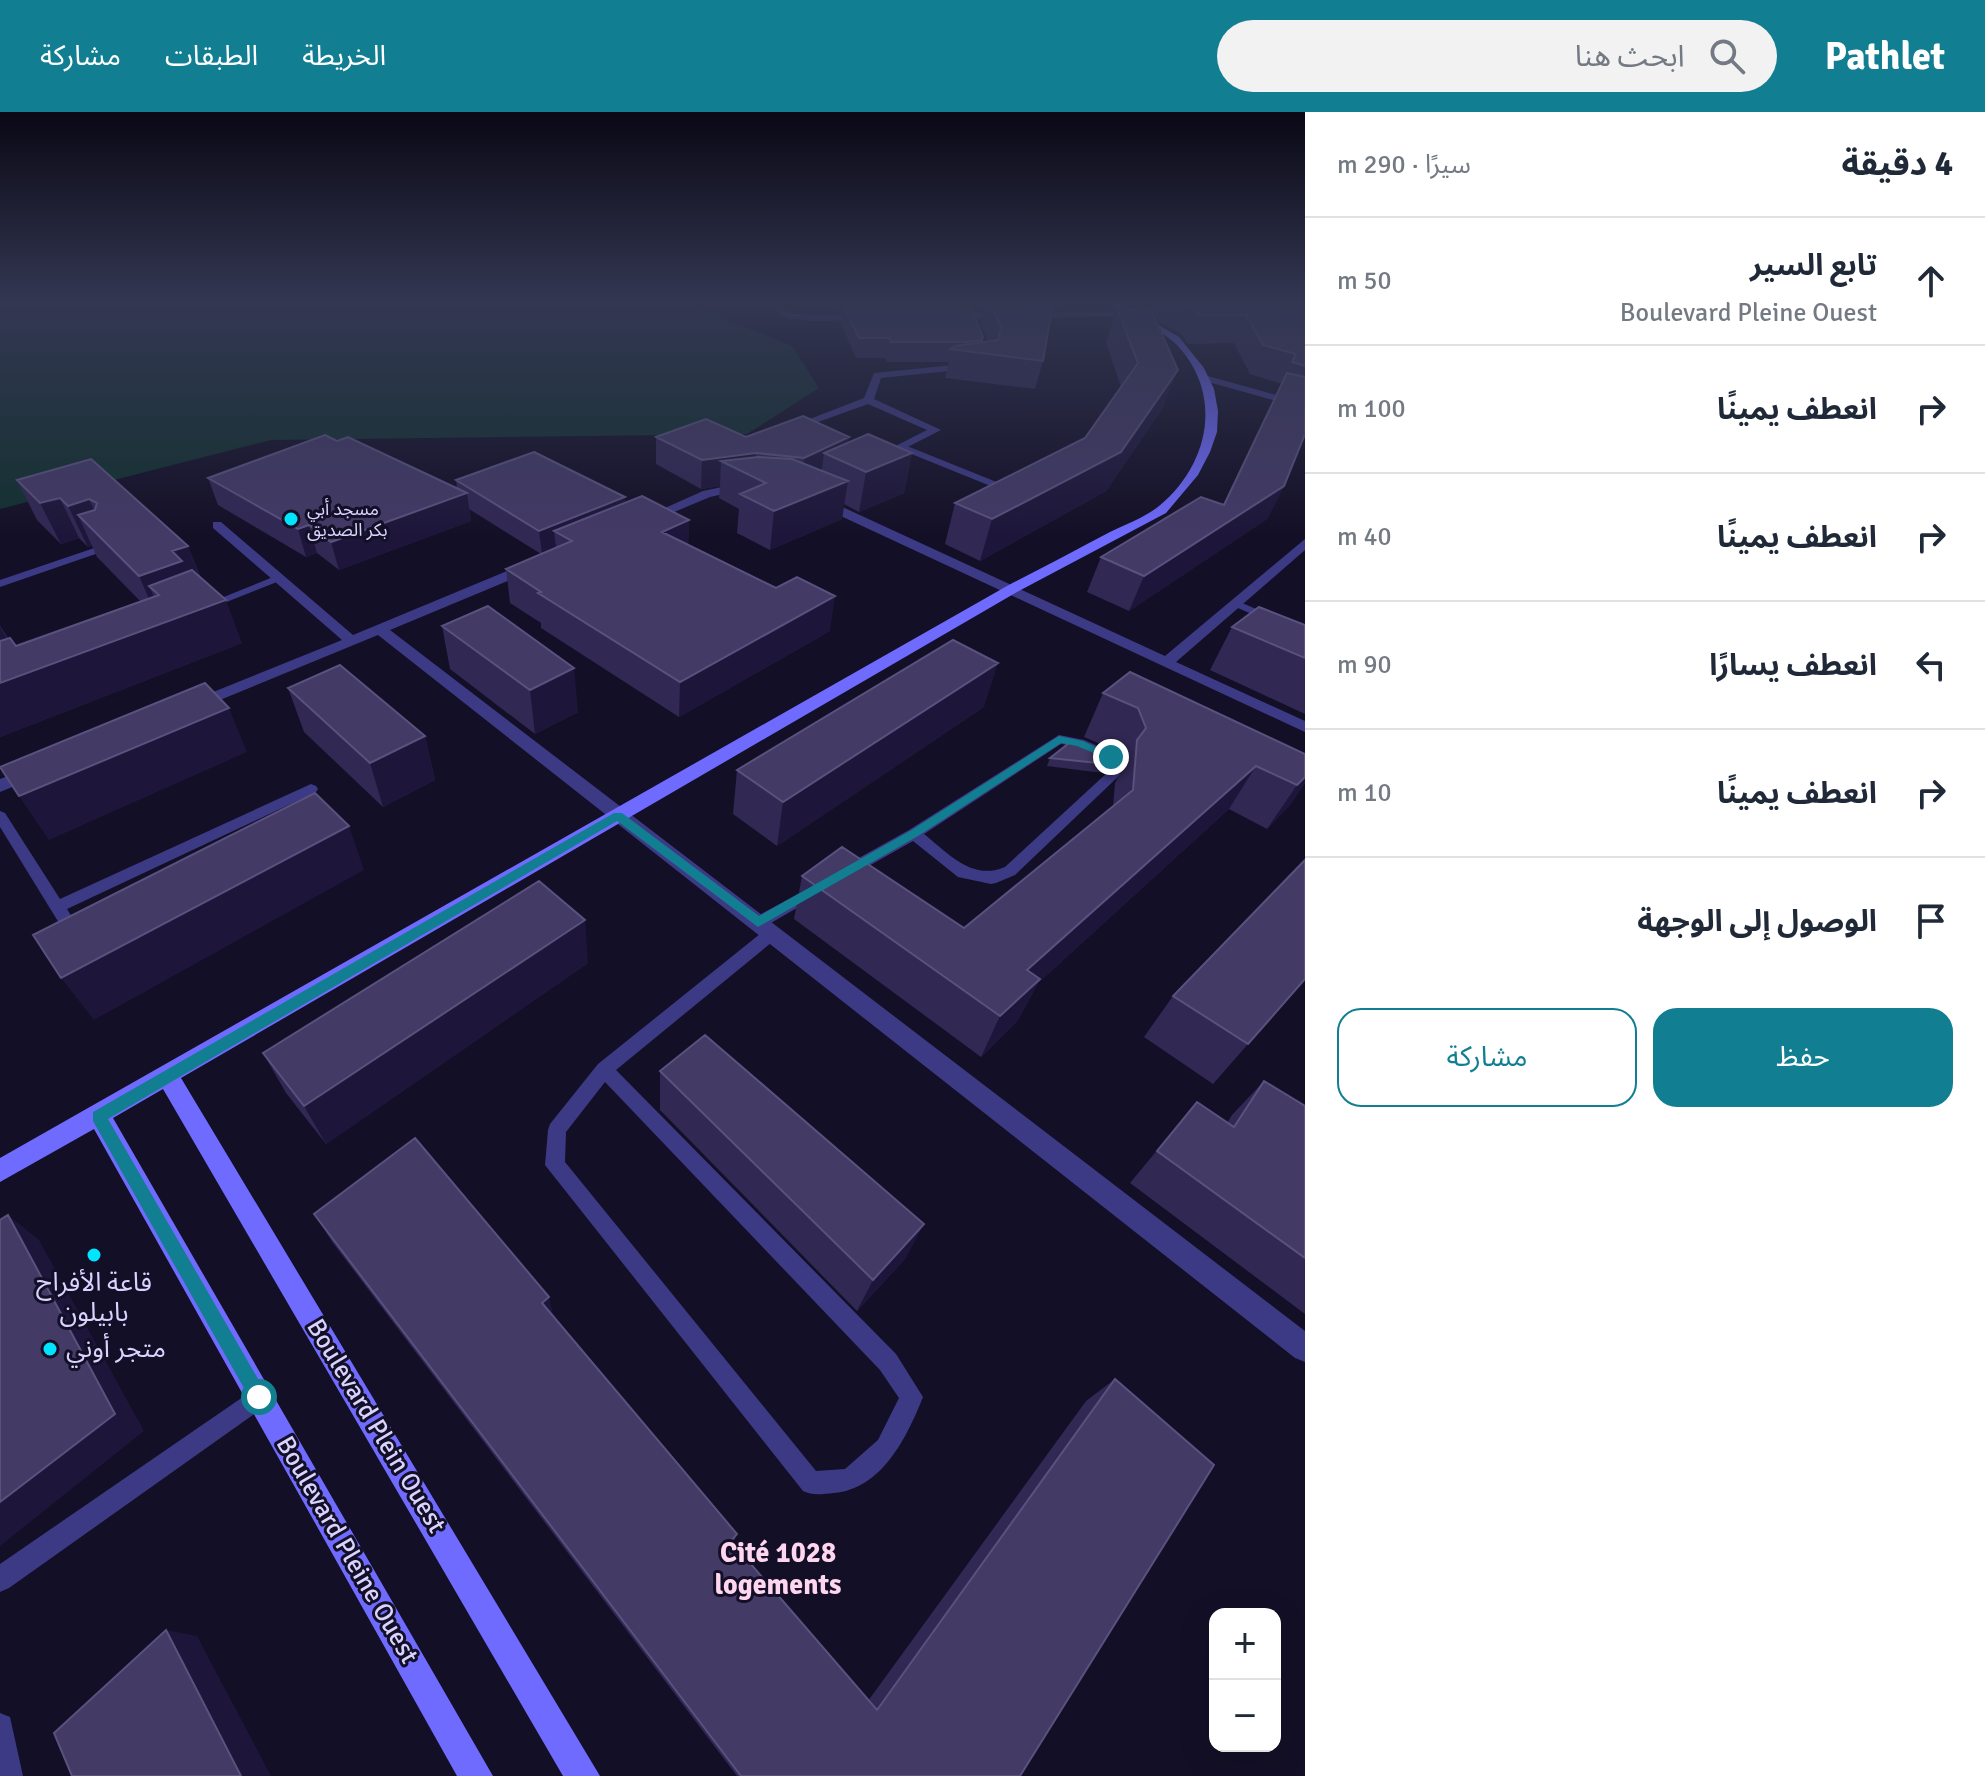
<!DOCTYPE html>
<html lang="ar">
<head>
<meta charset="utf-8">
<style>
	body { margin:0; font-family:Signika,"Noto Sans Arabic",sans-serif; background:#f2f2f3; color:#1f2937; direction:rtl }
	.controls { position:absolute; right:24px; bottom:24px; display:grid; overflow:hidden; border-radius:16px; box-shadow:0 8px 32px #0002 }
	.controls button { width:72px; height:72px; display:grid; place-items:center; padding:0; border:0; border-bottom:2px solid #e0e1e3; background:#fff; color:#1f2937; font:40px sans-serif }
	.stop { position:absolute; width:24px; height:24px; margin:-18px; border:6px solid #117e91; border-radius:50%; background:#fff }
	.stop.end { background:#117e91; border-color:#fff; box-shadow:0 2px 8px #0008 }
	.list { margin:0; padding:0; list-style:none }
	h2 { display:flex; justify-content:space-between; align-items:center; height:104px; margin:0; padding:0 32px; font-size:34px }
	h2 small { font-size:26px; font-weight:400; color:#747a83 }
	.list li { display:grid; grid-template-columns:52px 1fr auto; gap:24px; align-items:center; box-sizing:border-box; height:128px; padding:0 32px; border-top:2px solid #e0e1e3 }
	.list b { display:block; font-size:30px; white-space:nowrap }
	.list p { margin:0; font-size:26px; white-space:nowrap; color:#747a83 }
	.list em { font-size:26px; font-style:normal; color:#747a83 }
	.actions { display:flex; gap:16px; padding:24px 32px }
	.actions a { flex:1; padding:18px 0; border:2px solid #117e91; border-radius:24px; text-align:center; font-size:28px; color:#117e91 }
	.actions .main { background:#117e91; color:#fff }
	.icon { flex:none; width:44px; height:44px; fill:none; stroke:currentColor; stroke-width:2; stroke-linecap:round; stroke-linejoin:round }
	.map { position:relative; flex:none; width:1305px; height:1664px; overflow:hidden; direction:ltr }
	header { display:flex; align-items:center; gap:48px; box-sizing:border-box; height:112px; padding:0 40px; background:#117e91; color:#fff }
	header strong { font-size:38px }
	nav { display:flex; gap:44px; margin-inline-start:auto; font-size:28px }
	.search { width:560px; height:72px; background:#f2f2f3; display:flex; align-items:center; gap:20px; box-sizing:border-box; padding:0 28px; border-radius:44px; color:#747a83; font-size:30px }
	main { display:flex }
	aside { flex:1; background:#fff }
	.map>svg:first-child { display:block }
</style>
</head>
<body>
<header>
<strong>Pathlet</strong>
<div class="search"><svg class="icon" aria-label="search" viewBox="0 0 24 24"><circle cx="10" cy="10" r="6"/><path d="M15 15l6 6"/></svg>ابحث هنا</div>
<nav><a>الخريطة</a><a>الطبقات</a><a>مشاركة</a></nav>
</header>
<main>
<aside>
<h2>4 دقيقة<small>سيرًا · 290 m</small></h2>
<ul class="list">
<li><svg class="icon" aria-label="ahead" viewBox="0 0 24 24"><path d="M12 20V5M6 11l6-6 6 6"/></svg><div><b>تابع السير</b><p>Boulevard Pleine Ouest</p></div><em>50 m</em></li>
<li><svg class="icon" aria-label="right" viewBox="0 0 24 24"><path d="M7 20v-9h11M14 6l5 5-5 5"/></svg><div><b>انعطف يمينًا</b></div><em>100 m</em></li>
<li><svg class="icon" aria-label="right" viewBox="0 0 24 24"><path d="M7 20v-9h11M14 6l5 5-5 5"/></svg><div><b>انعطف يمينًا</b></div><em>40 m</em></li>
<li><svg class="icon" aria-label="left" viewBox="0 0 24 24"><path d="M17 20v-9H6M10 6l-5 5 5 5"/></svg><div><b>انعطف يسارًا</b></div><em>90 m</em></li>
<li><svg class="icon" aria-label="right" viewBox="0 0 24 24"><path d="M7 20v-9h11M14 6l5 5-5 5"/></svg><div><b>انعطف يمينًا</b></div><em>10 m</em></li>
<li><svg class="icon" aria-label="arrive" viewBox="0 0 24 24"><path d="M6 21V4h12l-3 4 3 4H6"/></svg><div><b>الوصول إلى الوجهة</b></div></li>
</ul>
<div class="actions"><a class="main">حفظ</a><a>مشاركة</a></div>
</aside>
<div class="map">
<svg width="1305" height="1664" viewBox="0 0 1305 1664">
	<rect width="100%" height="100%" fill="#130f26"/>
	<!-- green -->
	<path fill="#12302f" d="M0 191H687L792 234 819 276 747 322 271 328 0 397Z"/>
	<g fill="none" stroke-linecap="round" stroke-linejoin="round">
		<!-- lane -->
		<path fill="#3d3a85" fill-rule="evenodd" d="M902 332 1009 375 1011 377 1003 379 899 337 898 335Z
			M109 431 114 434 113 436 0 475V468Z
			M278 463 283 466 282 468 209 497 199 495Z
			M1235 488 1305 518V525L1231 493 1229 491Z
			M1059 623 1084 628 1116 642 1122 661 1015 763 996 771 991 772 958 765 913 729 851 764H841L839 760 841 756 909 718ZM1061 632 1075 634 1105 647 1108 660 1005 755C972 769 949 742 924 722Z
			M311 672 316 674 318 677 316 680 67 797 81 820 73 826 67 824 0 715V699L5 701 60 787Z
			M816 772 824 778 821 782 764 815H752L750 811 752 807Z
			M771 816 779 822 777 826 616 958 896 1242 923 1285C907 1325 882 1377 834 1381 822 1382 813 1384 803 1379L545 1053 548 1018 550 1012 598 952 765 818ZM605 970 880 1258 899 1286 878 1328 845 1357 816 1359 565 1050 566 1020Z
			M259 1274 267 1277 270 1285 267 1293 9 1476 0 1480V1452Z
			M0 1601 10 1605 23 1664H0Z"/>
		<!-- street -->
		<path fill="#3d3a85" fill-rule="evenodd" d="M773 191H781L783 197 793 202H867L871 205 867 208 811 209 788 206 776 200Z
			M1183 198 1186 203 947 207 943 204 947 201Z
			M974 251 977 256 881 266 874 287 941 318 880 349 870 347 927 318 868 292 793 319 784 317 864 286 874 261Z
			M1204 263 1305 291V297L1201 268Z
			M746 370 750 372V376L710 385 648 411 638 408 703 379Z
			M815 386H823L1165 544 1305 427V438L1176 550 1305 609V620L815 392Z
			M213 410H221L353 523 524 452H534V458L390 518 1305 1219V1250L1295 1246 378 523 198 597H186V591L342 528 213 416Z
			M33 655 39 656 41 660 39 664 0 680V667Z"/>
		<!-- secondary -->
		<path fill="#6f6bff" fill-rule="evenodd" d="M1110 191H1121L1179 225 1204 256 1214 277 1218 299 1217 320 1210 340 1198 363 1166 401 1017 480 181 966 600 1664H563L163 977 113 1006 493 1664H457L94 1017 0 1070V1046L1007 474C1042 456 1076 438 1110 420 1126 412 1146 405 1159 394 1209 353 1224 283 1177 233 1158 214 1131 207 1110 191Z"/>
	</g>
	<!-- wall -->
	<path fill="#312854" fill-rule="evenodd" d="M1053 191 1043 249 1035 277 945 266 949 250H887L885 246H856L841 212 842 200H835L832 192ZM972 197H983L980 210 988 229 982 230Z
		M1131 191H1305V322L1284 374 1267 407 1129 499 1087 480 1101 445 1224 393 1282 272 1250 262 1234 231 1188 232 1181 222 1156 208 1164 294 1106 379 980 449 945 432 955 391 1085 326 1121 275 1106 230 1117 196 1156 208 1160 196H1136Z
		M656 325H746L848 331 912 341 904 381 859 400 844 392 842 407 770 438 737 421 739 397 719 386 720 374 701 377 656 352Z
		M337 329 457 376 456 368 625 391 689 408 688 433 830 519 679 605 541 516V511L510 491 506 457 541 442 469 397 471 409 339 458 317 441 306 445 218 393 208 366Z
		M91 347 188 434 200 464 242 531 0 625V514L8 526 16 534 141 490 97 445 92 434 88 435 79 426 61 432 37 408 17 368Z
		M1305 513V602L1210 558 1232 515Z
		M442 514 578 600 535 622 450 557Z
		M1130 560 1305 671 1290 693 1267 717 1229 697 1038 871 1018 908 981 945 794 807 802 764 964 816 1113 694 1115 671 1123 656 1117 639 1084 625 1103 581Z
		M288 576 425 624 435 668 383 695 304 620Z
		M984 595 777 734 733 702 737 658Z
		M1050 646 1109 650 1103 661 1047 654Z
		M588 851 326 1032 286 981 263 941Z
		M1305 867 1213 972 1144 925 1173 884Z
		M660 959 906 1146 857 1199 660 998Z
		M1264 969 1305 994V1202L1130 1071 1197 990 1227 1011 1232 1003Z
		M314 1102 553 1204 737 1422 733 1431 868 1589 1086 1289 1115 1267 1020 1664H737L333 1131Z"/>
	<!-- shaded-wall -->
	<path fill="#1d163a" d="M1178 258 1164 294 1106 379 980 449 992 407Z
		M849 325 845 351 824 341 821 364 800 374 804 346Z
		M756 341 754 365 721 349 720 374 701 377 702 348Z
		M912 341 904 381 859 400 866 360Z
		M848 369 842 407 770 438 774 399Z
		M1284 374 1267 407 1129 499 1144 464Z
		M467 381 471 409 339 458 331 430Z
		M625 385V408L554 419 556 436 542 442 539 419Z
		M60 386 79 426 61 432 40 391Z
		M89 387 108 428 78 403 92 434 88 435 68 394Z
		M689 408 688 441 662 420Z
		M309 413 317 441 306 445 298 417Z
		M188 434 204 476 149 474 163 505 158 507 139 464 172 439Z
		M835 484 830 519 679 605 680 570Z
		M226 488 242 531 0 625V571Z
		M0 515 27 558 0 569Z
		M998 551 984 595 777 734 783 690Z
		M574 556 578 600 535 622 530 578Z
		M229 596 247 640 49 728 19 684Z
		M425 624 435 668 383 695 370 651Z
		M1256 654 1229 697 1038 871 1018 908 981 945 1000 904 1027 858Z
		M1305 665V671L1290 693 1267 717 1297 673Z
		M349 714 364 758 94 908 61 866Z
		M585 808 588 851 326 1032 304 994Z
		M8 1103 39 1128 144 1319 0 1434V1390Z
		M924 1112 906 1146 857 1199 873 1168Z
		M549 1185 555 1210 542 1191Z
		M166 1518 197 1524 271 1664H241Z"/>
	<!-- building -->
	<path fill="#433a66" stroke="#5a527e" stroke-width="2" d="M969 191 983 225 982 228 966 230H891L889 226H859L843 193Z
		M989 191H1053L1043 249 951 237 955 234 998 228 1001 215Z
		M1186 191H1305V254L1292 250 1296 242 1263 233 1246 203H1199L1191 194Z
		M1117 196 1151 198 1178 258 1121 340 992 407 955 391 1085 326 1138 251Z
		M1287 261 1305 265V322L1284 374 1144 464 1101 445 1201 385 1224 393Z
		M803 304 849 325 804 346 756 341 702 348 656 325 706 307 746 325Z
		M868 322 912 341 866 360 824 341Z
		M325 323 337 329 348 325 467 381 331 430 309 413 298 417 208 366Z
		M534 340 625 385 539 419 456 368Z
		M758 345 792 347 848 369 774 399 740 382 766 371 721 349Z
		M91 347 188 434 172 439 182 449 139 464 78 403 95 398 97 391 89 387 68 394 60 386 40 391 17 368Z
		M642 384 689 408 662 420 776 476 797 465 835 484 680 570 538 481 541 480 506 457 572 429 554 419Z
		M192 458 226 488 0 571V529L10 526 16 534 159 483 149 474Z
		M488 494 574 556 530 578 442 514Z
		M1259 495 1305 513V546L1232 515Z
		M953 528 998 551 783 690 737 658Z
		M340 553 425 624 370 651 288 576Z
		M1130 560 1305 642V665L1297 673 1256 654 1027 858 1040 867 1000 904 802 764 842 735 964 816 1133 678 1137 628 1146 616 1138 596 1103 581Z
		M205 571 229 596 19 684 0 655Z
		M1073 628 1106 641 1109 650 1107 652 1050 646Z
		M315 681 349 714 61 866 33 823Z
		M1305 748V867L1248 932 1173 884Z
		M539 769 585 808 304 994 263 941Z
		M705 923 924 1112 873 1168 660 959Z
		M1264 969 1305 994V1146L1157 1039 1197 990 1234 1015Z
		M415 1026 549 1185 542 1191 737 1422 731 1429 877 1598 1115 1267 1214 1353 1020 1664H741L314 1102Z
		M8 1103 115 1302 0 1390V1108Z
		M166 1518 241 1664H72L54 1621Z"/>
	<!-- sky -->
	<linearGradient id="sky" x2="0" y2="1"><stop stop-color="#0a0815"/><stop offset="0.45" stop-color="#333752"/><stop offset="1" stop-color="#333752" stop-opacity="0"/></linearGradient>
	<rect width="1305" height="424" fill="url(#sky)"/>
	<!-- route -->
	<path fill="#117e91" d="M1059 624 1083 629 1116 645 1111 648 1077 634 1061 631 918 724 758 815 617 709 108 1007 265 1279 268 1285 265 1292 259 1294 253 1292 93 1009V1000L614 701H622L759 804 910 719Z"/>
	<!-- markers -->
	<g fill="#00e5ff" stroke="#130f26" stroke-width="3">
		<circle cx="291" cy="407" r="8"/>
		<circle cx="94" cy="1143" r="8"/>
		<circle cx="50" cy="1237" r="8"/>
	</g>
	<g text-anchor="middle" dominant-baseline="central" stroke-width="6" stroke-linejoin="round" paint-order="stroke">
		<!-- far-poi labels -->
		<g font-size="18" fill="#d9d4ff" stroke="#130f26" text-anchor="start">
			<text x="307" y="397">مسجد أبي<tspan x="307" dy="21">بكر الصديق</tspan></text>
		</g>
		<!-- near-poi labels -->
		<g font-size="26" fill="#d9d4ff" stroke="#130f26">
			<text x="94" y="1171">قاعة الأفراح<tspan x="94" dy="30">بابيلون</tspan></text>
			<text x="66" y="1237" text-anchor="start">متجر أوني</text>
		</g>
		<!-- near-street labels -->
		<g font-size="26" fill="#d9d4ff" stroke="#130f26">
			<text transform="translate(376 1314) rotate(59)">Boulevard Plein Ouest</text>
			<text transform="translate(347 1438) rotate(60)">Boulevard Pleine Ouest</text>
		</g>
		<!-- near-neighbourhood labels -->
		<g font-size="28" font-weight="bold" fill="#ffd6f0" stroke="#130f26">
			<text x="778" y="1441">Cité 1028<tspan x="778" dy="32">logements</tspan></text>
		</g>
	</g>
</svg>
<div class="controls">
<button>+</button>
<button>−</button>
</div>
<div class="stop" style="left:259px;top:1285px"></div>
<div class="stop end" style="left:1111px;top:645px"></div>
</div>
</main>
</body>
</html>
